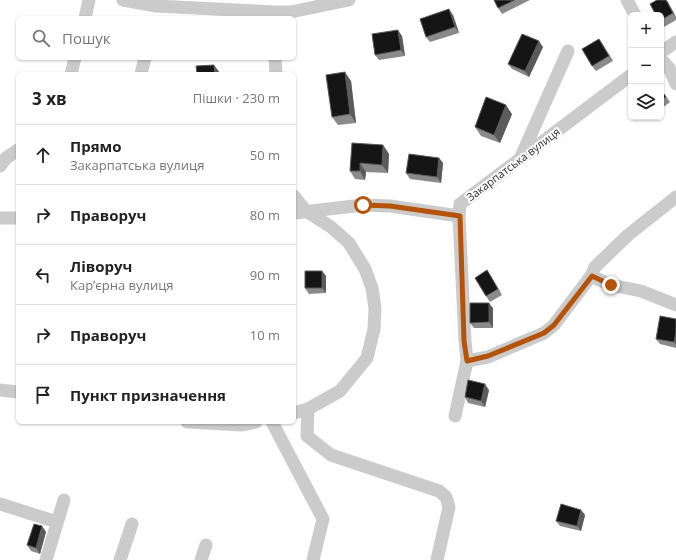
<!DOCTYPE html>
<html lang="uk">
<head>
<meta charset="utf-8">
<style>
	body { margin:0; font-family:"Open Sans",sans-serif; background:#f6f6f6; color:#222 }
	.controls { position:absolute; right:12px; top:12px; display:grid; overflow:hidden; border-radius:6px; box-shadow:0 1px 3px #0004 }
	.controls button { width:36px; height:36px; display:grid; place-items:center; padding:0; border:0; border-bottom:1px solid #e0e0e0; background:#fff; color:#222; font:20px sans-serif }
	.stop { position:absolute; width:12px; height:12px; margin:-9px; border:3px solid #b45309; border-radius:50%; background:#fff }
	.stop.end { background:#b45309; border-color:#fff; box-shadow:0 1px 4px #0008 }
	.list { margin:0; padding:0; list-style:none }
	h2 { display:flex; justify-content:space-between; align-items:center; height:52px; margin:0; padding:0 16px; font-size:17px }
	h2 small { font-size:13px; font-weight:400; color:#767676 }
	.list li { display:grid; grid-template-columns:26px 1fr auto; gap:12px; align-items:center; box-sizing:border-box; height:60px; padding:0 16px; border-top:1px solid #e0e0e0 }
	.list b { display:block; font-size:15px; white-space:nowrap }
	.list p { margin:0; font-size:13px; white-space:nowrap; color:#767676 }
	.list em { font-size:13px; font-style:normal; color:#767676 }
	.icon { flex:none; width:22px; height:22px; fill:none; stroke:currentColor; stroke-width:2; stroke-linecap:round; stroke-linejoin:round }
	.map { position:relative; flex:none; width:676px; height:560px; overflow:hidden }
	.search { position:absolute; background:#fff; box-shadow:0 1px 3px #0004; left:16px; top:16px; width:280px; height:44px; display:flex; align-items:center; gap:10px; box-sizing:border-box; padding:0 14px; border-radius:6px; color:#767676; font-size:15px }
	.panel { position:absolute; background:#fff; box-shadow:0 1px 3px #0004; left:16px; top:72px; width:280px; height:352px; border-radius:6px }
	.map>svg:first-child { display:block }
</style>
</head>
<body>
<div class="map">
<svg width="676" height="560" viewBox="0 0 676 560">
	<rect width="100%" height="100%" fill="#fff"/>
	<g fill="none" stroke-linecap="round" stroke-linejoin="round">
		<!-- minor -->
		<path stroke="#cbcbcb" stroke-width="13" d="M123 0 156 6 274 12H291L349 0
			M627 0 635 15
			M85 18 89 0
			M661 52 676 42
			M275 58 276 74
			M661 59 669 68 676 84
			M71 74 75 58
			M141 74 145 58
			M520 159 568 51
			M0 166 6 158 18 150
			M294 196 306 211 331 227 349 243 365 269 372 288 375 308 374 329 367 358 340 391 308 409 294 413
			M294 213 363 205 390 206 459 216 460 204 631 75
			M0 218H18
			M591 276 611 285 641 291 676 305
			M467 361 488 357 544 333 554 325 591 276 595 267 628 235 676 197
			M0 390 18 392
			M308 409 307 436 331 455 439 491 446 497 449 507 437 560
			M455 416 467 361 465 341 459 216
			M187 422 242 425 256 422
			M272 422 323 519 313 560
			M0 504 57 522
			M46 560 64 500
			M120 560 132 524
			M201 560 206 545"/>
	</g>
	<!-- wall -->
	<path fill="#8a8a8a" d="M494 0H530L502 14 498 8Z
		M657 0H666L676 17V20L664 27 661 23V15Z
		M453 15 459 33 430 42 426 37Z
		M402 36 405 56 379 60 375 55Z
		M599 39 613 61 596 71 592 66Z
		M543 47 529 77 512 69 508 64Z
		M351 81 356 123 338 125 332 117Z
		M661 89 670 102 661 109Z
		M512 114 500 143 481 136 475 127Z
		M383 145 389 154 388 173 366 172 365 180 355 179 350 171Z
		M439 158 443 163 441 183 410 179 406 173Z
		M487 270 502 295 490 302 486 296Z
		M322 271 326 276V293L309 294 305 288Z
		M493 308V328H474L470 323Z
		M676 319V348L660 344 656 339Z
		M489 390 485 407 468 403 465 397Z
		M581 510 585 515 581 531 560 526 556 521Z
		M42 526 46 532 40 554 31 551 27 545Z"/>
	<!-- shaded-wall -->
	<path fill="#5b5b5b" d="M666 0 668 2 676 17 673 13Z
		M449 9 453 15 459 33 455 27Z
		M398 30 402 36 405 56 401 50Z
		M599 39 603 45 613 61 609 56Z
		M539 41 543 47 529 77 525 71Z
		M214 65 220 73V74H215Z
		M345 72 351 81 356 123 350 114Z
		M506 105 512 114 500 143 494 135Z
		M383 145 389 154 388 173 382 165Z
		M439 158 443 163 441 183 437 177Z
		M360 163 366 172 365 180 360 171Z
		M487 270 491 276 502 295 498 289Z
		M322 271 326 276V293L322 288Z
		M489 303 493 308V328L489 322Z
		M676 332V345L674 342Z
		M485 384 489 390 485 407 481 401Z
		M581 510 585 515 581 531 577 526Z
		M42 526 46 532 40 554 36 548Z"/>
	<!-- building -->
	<path fill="#151515" stroke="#5b5b5b" d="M494 0H515L498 8Z
		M657 0H666L673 13 661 20V15H656L650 4Z
		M449 9 455 27 426 37 420 19Z
		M398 30 401 50 375 55 372 34Z
		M522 34 539 41 525 71 508 64Z
		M599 39 609 56 592 66 582 49Z
		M214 65 215 74H197L196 66Z
		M345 72 350 114 332 117 326 75Z
		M661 90 666 97 661 100Z
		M486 97 506 105 494 135 475 127Z
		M352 143 383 145 382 165 360 163V171H350Z
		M409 154 439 158 437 177 406 173Z
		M487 270 498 289 486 296 475 278Z
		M305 271H322V288H305Z
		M470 303H489V322L470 323Z
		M660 316 676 319V332L674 342 656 339Z
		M468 380 485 384 481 401 465 397Z
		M561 504 581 510 577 526 556 521Z
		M34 524 42 526 36 548 27 545Z"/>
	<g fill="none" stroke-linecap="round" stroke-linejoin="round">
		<!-- route -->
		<path stroke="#b45309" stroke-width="5" d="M363 205 390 206 460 216 464 341 467 361 488 356 544 333 554 325 592 276 611 285"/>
	</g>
	<g text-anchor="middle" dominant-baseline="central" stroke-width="4" stroke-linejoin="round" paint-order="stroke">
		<!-- street labels -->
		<g font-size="11" fill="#2e2e2e" stroke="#fff">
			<text transform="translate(513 164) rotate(-37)">Закарпатська вулиця</text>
		</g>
	</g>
</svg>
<div class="controls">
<button>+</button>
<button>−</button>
<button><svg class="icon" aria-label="layers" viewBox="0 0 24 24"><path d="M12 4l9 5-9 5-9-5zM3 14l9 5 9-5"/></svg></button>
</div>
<div class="stop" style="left:363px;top:205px"></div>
<div class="stop end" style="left:611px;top:285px"></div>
<div class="search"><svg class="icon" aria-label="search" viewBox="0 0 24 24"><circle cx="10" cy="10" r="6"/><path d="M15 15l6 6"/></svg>Пошук</div>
<section class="panel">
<h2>3 хв<small>Пішки · 230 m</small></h2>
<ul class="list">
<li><svg class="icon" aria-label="ahead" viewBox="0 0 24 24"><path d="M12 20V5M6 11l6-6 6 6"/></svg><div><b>Прямо</b><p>Закарпатська вулиця</p></div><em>50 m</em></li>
<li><svg class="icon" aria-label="right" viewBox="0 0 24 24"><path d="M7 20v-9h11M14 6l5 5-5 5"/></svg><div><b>Праворуч</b></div><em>80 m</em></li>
<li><svg class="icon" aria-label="left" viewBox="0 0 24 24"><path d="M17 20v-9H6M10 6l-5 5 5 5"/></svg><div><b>Ліворуч</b><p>Карʼєрна вулиця</p></div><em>90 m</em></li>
<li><svg class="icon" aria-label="right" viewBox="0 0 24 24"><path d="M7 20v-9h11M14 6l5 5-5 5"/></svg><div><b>Праворуч</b></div><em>10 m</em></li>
<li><svg class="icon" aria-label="arrive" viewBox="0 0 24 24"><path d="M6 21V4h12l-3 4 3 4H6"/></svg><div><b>Пункт призначення</b></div></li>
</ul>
</section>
</div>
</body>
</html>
